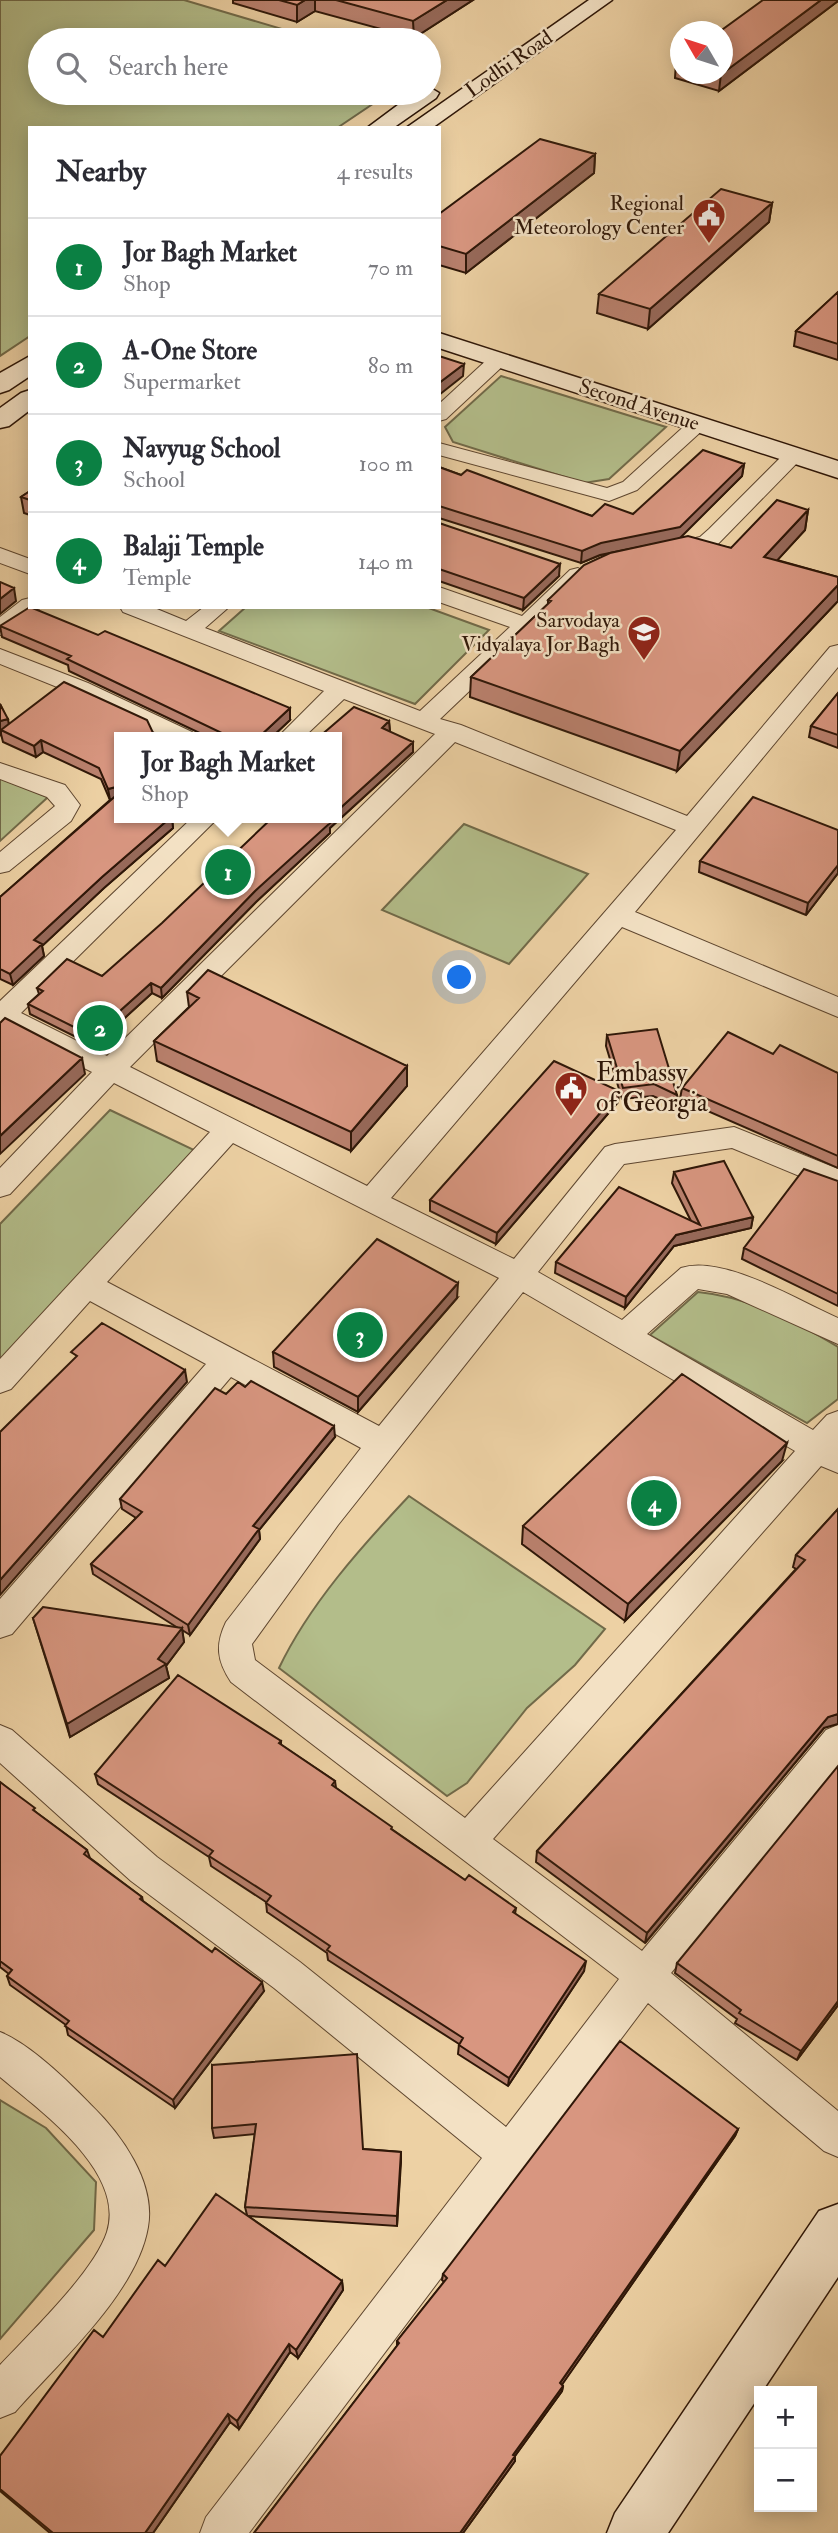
<!DOCTYPE html>
<html lang="en">
<head>
<meta charset="utf-8">
<style>
	body { margin:0; font-family:"IM FELL Double Pica",serif; background:#f7f7f7; color:#2b2b33 }
	.controls { position:absolute; right:21px; bottom:21px; display:grid; overflow:hidden; border-radius:0px; box-shadow:0 4px 18px #0003 }
	.controls button { width:63px; height:63px; display:grid; place-items:center; padding:0; border:0; border-bottom:2px solid #e1e1e2; background:#fff; color:#2b2b33; font:35px sans-serif }
	.compass { position:absolute; left:670px; top:21px; width:63px; height:63px; border-radius:50%; background:#fff; box-shadow:0 4px 18px #0003; rotate:309deg }
	.you { position:absolute; left:460px; top:978px; width:24px; height:24px; margin:-18px; border:5px solid #fff; border-radius:50%; background:#1a73e8; box-shadow:0 0 0 10px #1a73e833 }
	.badge { display:grid; place-items:center; width:46px; height:46px; border-radius:50%; background:#0b8043; color:#fff; font-size:23px; font-weight:700 }
	.pin { position:absolute; translate:-50% -50%; border:4px solid #fff; box-shadow:0 2px 7px #0006 }
	.popup { position:absolute; left:114px; top:732px; width:228px; height:91px; box-sizing:border-box; display:grid; place-content:center; border-radius:0px; background:#fff; filter:drop-shadow(0 2px 5px #0005); font-size:23px; white-space:nowrap; color:#7c7c81 }
	.popup b { font-size:26px; color:#2b2b33 }
	.popup::after { content:''; position:absolute; left:50%; top:100%; margin-left:-14px; border:14px solid transparent; border-top-color:#fff }
	.list { margin:0; padding:0; list-style:none }
	h2 { display:flex; justify-content:space-between; align-items:center; height:91px; margin:0; padding:0 28px; font-size:30px }
	h2 small { font-size:23px; font-weight:400; color:#7c7c81 }
	.list li { display:grid; grid-template-columns:46px 1fr auto; gap:21px; align-items:center; box-sizing:border-box; height:98px; padding:0 28px; border-top:2px solid #e1e1e2 }
	.list b { display:block; font-size:26px; white-space:nowrap }
	.list p { margin:0; font-size:23px; white-space:nowrap; color:#7c7c81 }
	.list em { font-size:23px; font-style:normal; color:#7c7c81 }
	.icon { flex:none; width:38px; height:38px; fill:none; stroke:currentColor; stroke-width:2; stroke-linecap:round; stroke-linejoin:round }
	.map { position:relative; flex:none; width:838px; height:2533px; overflow:hidden }
	.search { position:absolute; background:#fff; box-shadow:0 4px 18px #0003; left:28px; top:28px; width:413px; height:77px; display:flex; align-items:center; gap:18px; box-sizing:border-box; padding:0 24px; border-radius:38px; color:#7c7c81; font-size:26px }
	.panel { position:absolute; background:#fff; box-shadow:0 4px 18px #0003; left:28px; top:126px; width:413px; height:483px; border-radius:0px }
	.map>svg:first-child { display:block }
</style>
</head>
<body>
<div class="map">
<svg width="838" height="2533" viewBox="0 0 838 2533">
	<rect width="100%" height="100%" fill="#edd1a4"/>
	<filter id="stains"><feTurbulence type="fractalNoise" baseFrequency=".00286" numOctaves="4"/><feColorMatrix values="0 0 0 0 .2 0 0 0 0 .09 0 0 0 0 .02 0 0 0 .5 -.17"/></filter>
	<radialGradient id="worn" r=".72"><stop offset=".6" stop-color="#630" stop-opacity="0"/><stop offset="1" stop-color="#630" stop-opacity=".3"/></radialGradient>
	<!-- green -->
	<path fill="#b3bd8a" stroke="#716a49" stroke-width="2" d="M0 0H184L319 40H40V93H389L337 128H30V336L0 356Z
		M501 376 666 427 609 479 584 483 453 442 445 427Z
		M246 607H426L489 630 415 704 219 631Z
		M0 778 48 797 0 841Z
		M464 824 588 874 509 964 382 910Z
		M110 1110 194 1150 0 1361V1224Z
		M698 1292C749 1297 795 1321 838 1347V1399L807 1423 650 1335Z
		M409 1496 605 1629 575 1665 527 1708 467 1783 447 1796 279 1668C309 1605 361 1547 409 1496Z
		M0 2100 46 2128 96 2182 94 2230 0 2339Z"/>
	<g fill="none" stroke-linecap="round" stroke-linejoin="round">
		<defs>
			<path id="street" d="M498 354 505 356 508 360 505 364 446 419 439 421V404L491 356Z
				M698 418 705 420 708 424 705 428 637 490 609 501 439 455V443L607 488 623 482 691 420Z
				M793 450 803 456 800 460 715 547 669 558 661 556 658 551 661 546 700 537 709 529 786 452Z
				M0 548 30 559V574L0 563Z
				M578 568 589 575 586 580 440 719 461 725 687 816 830 647 838 645V667L635 912 838 997V1017L622 927 391 1198 514 1259 605 1147 615 1144 734 1127 838 1169V1192L732 1148 624 1164 538 1272 622 1320 681 1268C723 1254 799 1301 838 1318V1344L727 1294 698 1289 647 1334 813 1430 827 1415 838 1411V1473L821 1466 493 1839 642 1951 826 1730 838 1725V1768L671 1973 838 2111V2157L824 2151 648 2003 249 2533H200L206 2517 482 2158 274 1988 131 1881 0 1763V1725L12 1730 157 1857 300 1962 506 2127 619 1979 231 1682C217 1661 215 1645 226 1622L361 1448 231 1377 12 1634 0 1638V1599L206 1364 90 1301 11 1389 0 1393V1359L210 1132 114 1083 10 1194 0 1197V1168L92 1072 0 1026V1001L192 818H218L21 1013 107 1056 435 734 344 699 304 737H278L324 691 123 612 120 607H152L186 621 204 607H229L205 628 420 711 510 627 439 602V587L522 616 570 570ZM455 742 676 830 367 1186 130 1067ZM233 1143 499 1278 379 1426 107 1282ZM523 1292 795 1451 465 1818 255 1660 252 1644 338 1525Z
				M30 598V607H40L38 610 8 633 0 635V617L22 600Z
				M0 649 88 683 192 732 196 737H165L72 693 0 664Z
				M0 763 65 785 80 805 71 821 9 871 0 873V852L55 806 47 797 0 779Z
				M0 2032C30 2044 68 2081 91 2105 121 2134 156 2182 148 2227 137 2293 58 2363 15 2412L0 2418V2365C30 2333 94 2272 107 2232 126 2171 39 2110 0 2077Z"/>
			<path id="secondary" d="M589 0H612L432 128H406Z
				M429 87 439 93 436 98 393 128H367L414 93H429Z
				M439 333 838 461V478L439 348Z
				M30 356V376L9 390 0 393V373Z
				M30 390V410L9 426 0 428V408L21 393Z
				M838 2204V2277L668 2533H607L615 2513 819 2211Z"/>
		</defs>
		<!-- street casing -->
		<use href="#street" stroke="#5e462f" stroke-width="2"/>
		<!-- secondary casing -->
		<use href="#secondary" stroke="#2f1708" stroke-width="3"/>
		<!-- street -->
		<use href="#street" fill="#f3e1c4" fill-rule="evenodd"/>
		<!-- secondary -->
		<use href="#secondary" fill="#f3e1c4" fill-rule="evenodd"/>
	</g>
	<!-- wall -->
	<path fill="#ba816e" stroke="#2f1708" stroke-width="2" d="M233 0H473L414 38 315 11 297 22 233 3Z
		M838 0V1L719 91 675 78 676 62 681 59V74H723Z
		M595 154 594 173 466 273 439 265V214Z
		M772 203 769 222 648 329 597 313 599 294Z
		M838 292V360L794 346 796 331Z
		M744 464 742 476 679 538 731 548 808 510 805 530 777 560 838 577V601L677 771 470 697 471 677 548 604V600L608 554 600 555 581 563 439 518V467L461 475 592 516 633 514Z
		M30 491V515L24 513 21 497Z
		M439 523 559 576 523 610 439 581Z
		M0 626 290 720 272 737H208L69 671 68 665 2 637Z
		M838 693V748L809 737 811 726Z
		M0 704 9 724 120 737V818H172L173 828 104 888 42 946 44 956 13 985 0 979V897L110 800 101 779 43 752 36 757 3 742 1 734 0 735Z
		M389 721 390 732 413 752 330 828V833L256 902 162 998 152 993 94 1046 30 1014 28 1004 39 994 37 988 102 976 337 818V737Z
		M838 830V873L806 915 699 872 700 861Z
		M187 992 407 1066V1086L351 1151 157 1061 154 1041 189 1007Z
		M607 1035 677 1095 676 1106 653 1096 622 1099 606 1046Z
		M773 1054 838 1073V1168L680 1099 682 1088Z
		M619 1091 618 1102 496 1244 430 1211V1200Z
		M674 1172 753 1217 751 1228 674 1246 625 1308 555 1273 556 1262 691 1221 672 1183Z
		M838 1181V1306L742 1259 744 1248Z
		M457 1298 358 1412 274 1367 273 1352Z
		M226 1394 335 1437 259 1530 260 1539 190 1635 182 1630 184 1642 166 1666 169 1678 70 1737 33 1618 178 1628 93 1574 91 1564 136 1518 122 1509 120 1499Z
		M782 1461 625 1621 522 1544 523 1526Z
		M838 1509 824 1728 645 1943 536 1862 537 1851 796 1569 793 1567 796 1555Z
		M281 1741V1745L335 1781 336 1788 393 1830 465 1880 516 1908 515 1914 584 1971 508 2086 458 2054 459 2044 328 1960 327 1953 267 1912 266 1902 211 1866 209 1857 98 1784 95 1774Z
		M0 1782 37 1813 87 1850 90 1858 142 1897 143 1901 264 1991 175 2108 68 2035 66 2025 10 1985 7 1976 9 1974 0 1967Z
		M677 1963 838 2005 797 2060 735 2023 737 2019 675 1973Z
		M212 2065 363 2149 401 2152 397 2226 248 2216 342 2281 343 2290 298 2358 290 2352 239 2429 230 2422 153 2533H50L0 2491V2456L165 2266 247 2215 245 2207 255 2134 214 2138 212 2128Z
		M738 2129 735 2136 562 2384 563 2386 562 2391 515 2456V2461L463 2533H254L397 2346V2341L444 2282 442 2280 443 2274Z"/>
	<!-- shaded-wall -->
	<path fill="#97695a" stroke="#2f1708" stroke-width="2" d="M305 0H315V11L297 22V5Z
		M447 0H473L414 38 413 21Z
		M821 0H838V1L719 91 721 74Z
		M595 154 594 173 466 273V254Z
		M772 203 769 222 648 329 650 309Z
		M464 364 463 376 439 395V383Z
		M744 464 742 476 679 539 600 555 581 563 582 551Z
		M808 510 805 530 762 577 764 557Z
		M560 564 559 576 523 610 524 598Z
		M838 585V601L677 771 680 751Z
		M14 588 16 601 0 614V599Z
		M290 708V720L272 737H259Z
		M8 719 10 732 1 730V734L0 735V721Z
		M389 721 390 732 382 728Z
		M41 740 43 752 36 757 34 746Z
		M413 742V752L330 828V833L256 902 162 998 161 988 255 891 330 818H337V811Z
		M120 786V798L110 800 108 789Z
		M170 818H172L173 828 104 888 42 946 44 956 13 985 10 974 34 940 102 877Z
		M838 865V873L806 915 808 903Z
		M151 983 152 993 94 1046 92 1036Z
		M82 1058 85 1074 0 1154V1136Z
		M407 1066V1086L351 1151V1132Z
		M619 1091 618 1102 496 1244 497 1233Z
		M753 1217 751 1228 674 1246 625 1308 626 1297 676 1235Z
		M458 1283 457 1298 358 1412V1397Z
		M185 1370 187 1382 0 1595V1580Z
		M334 1426 335 1437 259 1530 260 1539 190 1635 188 1625 253 1526Z
		M787 1443 782 1461 625 1621 628 1604Z
		M182 1628 184 1642 166 1666 169 1678 70 1737 67 1724 158 1659Z
		M838 1714V1724L824 1728 645 1943 647 1933 828 1717Z
		M586 1961 584 1971 508 2086 509 2078Z
		M262 1982 264 1991 175 2108 173 2100Z
		M838 2001V2005L797 2060 801 2051Z
		M738 2129 735 2136 559 2389 560 2383Z
		M401 2152V2162L397 2226V2216Z
		M342 2281 343 2290 298 2358 296 2350Z
		M289 2344 290 2352 239 2429 237 2421Z
		M563 2386 562 2391 512 2460 513 2455Z
		M228 2414 230 2422 153 2533H145Z
		M515 2456V2461L463 2533H460Z"/>
	<!-- building -->
	<path fill="#d89680" stroke="#2f1708" stroke-width="2" d="M279 0H305L297 5Z
		M336 0H447L413 21Z
		M763 0H821L723 73V32H719Z
		M540 139 595 154 466 254 439 246V214Z
		M721 189 772 203 650 309 599 294Z
		M838 292V344L796 331Z
		M439 356 464 364 439 383Z
		M703 450 744 464 680 527 601 543 582 551 439 506V467L461 475 467 470 592 516 605 504 633 514Z
		M30 491V500L21 497Z
		M777 500 808 510 764 557 838 577V585L680 751 471 677 551 601 548 600 584 565 610 553 688 536 731 548Z
		M439 523 560 564 524 598 439 569Z
		M0 582 14 588 0 599Z
		M30 607 98 635 105 631 290 708 259 737H230L67 659 71 656 0 626Z
		M64 682 147 720 155 737H120V786L108 789 99 768 41 740 34 746 1 730Z
		M838 693V735L811 726Z
		M0 704 8 719 0 721Z
		M354 707 389 721 382 728 413 742 337 811V756L339 754 337 753V737H319Z
		M119 793 120 818H170L102 877 34 940 42 944 10 974 0 969V897Z
		M753 797 838 830V865L808 903 700 861Z
		M272 818H330L326 821 330 823 255 891 161 988 151 983 92 1036 28 1004 43 991 37 988 67 959 102 976 162 923Z
		M208 970 407 1066 351 1132 154 1041 199 998 187 992Z
		M5 1018 82 1058 0 1136V1023Z
		M657 1029 677 1095 654 1084 623 1088 607 1035Z
		M728 1032 773 1054 780 1045 838 1073V1156L682 1088Z
		M554 1061 619 1091 497 1233 430 1200Z
		M724 1161 753 1217 676 1235 626 1297 556 1262 619 1187 700 1225 674 1172Z
		M804 1169 838 1181V1294L744 1248Z
		M377 1239 458 1283 358 1397 273 1352Z
		M102 1323 185 1370 0 1580V1432L77 1356 71 1352Z
		M682 1374 787 1443 628 1604 523 1526Z
		M251 1381 334 1426 253 1526 259 1529 188 1625 91 1564 142 1512 120 1499 215 1388 226 1394 238 1382 245 1387Z
		M838 1509V1714L828 1717 647 1933 537 1851 805 1560 796 1555Z
		M43 1607 182 1628 158 1659 166 1664 67 1724 33 1618Z
		M178 1675 281 1741 279 1743 335 1781 332 1785 392 1827 391 1829 465 1880 469 1875 516 1908 513 1912 586 1961 509 2078 459 2045 463 2038 327 1950 330 1946 266 1903 271 1896 209 1856 213 1851 95 1774Z
		M838 1766V2001L801 2051 739 2013 741 2010 677 1963Z
		M0 1782 35 1808 33 1810 87 1850 84 1854 142 1897 140 1899 212 1952 215 1948 262 1982 173 2100 65 2026 69 2021 7 1976 12 1970 0 1961Z
		M620 2041 738 2129 560 2383 563 2386 513 2455 515 2456 460 2533H254L399 2343 397 2341 447 2278 443 2274Z
		M357 2054 363 2149 401 2152 397 2216 245 2207 256 2124 212 2128V2065Z
		M216 2194 342 2281 296 2350 289 2344 237 2421 228 2414 145 2533H53L0 2489V2456L94 2330 103 2337 158 2260 165 2266Z"/>
	<!-- icons -->
	<defs>
		<symbol id="civic-pin" viewBox="-11 -11 22 30"><path d="M0 17L-7.5 6A9.5 9.5 0 1 1 7.5 6Z" fill="#8f2418" stroke="#f3e1c4"/><path d="M-.6-6.5H3V-4.5H.6V-3L4-1V1h2V6H-6V1h2V-1L-.6-3ZM-1.2 2.5V6h2.4V2.5Z" fill="#fff"/></symbol>
		<symbol id="school-pin" viewBox="-11 -11 22 30"><path d="M0 17L-7.5 6A9.5 9.5 0 1 1 7.5 6Z" fill="#8f2418" stroke="#f3e1c4"/><path d="M0-5L7-2L0 1L-7-2ZM-4 1L0 2.5L4 1V4Q0 6-4 4Z" fill="#fff"/></symbol>
	</defs>
	<g fill-rule="evenodd">
		<use href="#civic-pin" x="690" y="196" width="38" height="52"/>
		<use href="#school-pin" x="625" y="613" width="38" height="52"/>
		<use href="#civic-pin" x="552" y="1069" width="38" height="52"/>
	</g>
	<g text-anchor="middle" dominant-baseline="central" stroke-width="5" stroke-linejoin="round" paint-order="stroke">
		<!-- far-street labels -->
		<g font-size="21" fill="#2f1708" stroke="#f3e1c4">
			<text transform="translate(509 64) rotate(-35)">Lodhi Road</text>
			<text transform="translate(639 405) rotate(18)">Second Avenue</text>
		</g>
		<!-- far-poi labels -->
		<g font-size="21" fill="#2f1708" stroke="#f3e1c4" text-anchor="end">
			<text x="684" y="203">Regional<tspan x="684" dy="24">Meteorology Center</tspan></text>
			<text x="620" y="620">Sarvodaya<tspan x="620" dy="24">Vidyalaya Jor Bagh</tspan></text>
		</g>
		<!-- poi labels -->
		<g font-size="26" fill="#2f1708" stroke="#f3e1c4" text-anchor="start">
			<text x="596" y="1073">Embassy<tspan x="596" dy="30">of Georgia</tspan></text>
		</g>
	</g>
	<rect width="100%" height="100%" filter="url(#stains)"/>
	<rect width="100%" height="100%" fill="url(#worn)"/>
</svg>
<div class="controls">
<button>+</button>
<button>−</button>
</div>
<svg class="compass" viewBox="-18 -18 36 36"><path d="M0-13l5 13h-10z" fill="#e53935"/><path d="M0 13l5-13h-10z" fill="#7c7c81"/></svg>
<div class="you"></div>
<div class="pin badge" style="left:228px;top:872px">1</div>
<div class="popup"><b>Jor Bagh Market</b>Shop</div>
<div class="pin badge" style="left:100px;top:1028px">2</div>
<div class="pin badge" style="left:360px;top:1335px">3</div>
<div class="pin badge" style="left:654px;top:1503px">4</div>
<div class="search"><svg class="icon" aria-label="search" viewBox="0 0 24 24"><circle cx="10" cy="10" r="6"/><path d="M15 15l6 6"/></svg>Search here</div>
<section class="panel">
<h2>Nearby<small>4 results</small></h2>
<ul class="list">
<li><span class="badge">1</span><div><b>Jor Bagh Market</b><p>Shop</p></div><em>70 m</em></li>
<li><span class="badge">2</span><div><b>A-One Store</b><p>Supermarket</p></div><em>80 m</em></li>
<li><span class="badge">3</span><div><b>Navyug School</b><p>School</p></div><em>100 m</em></li>
<li><span class="badge">4</span><div><b>Balaji Temple</b><p>Temple</p></div><em>140 m</em></li>
</ul>
</section>
</div>
</body>
</html>
